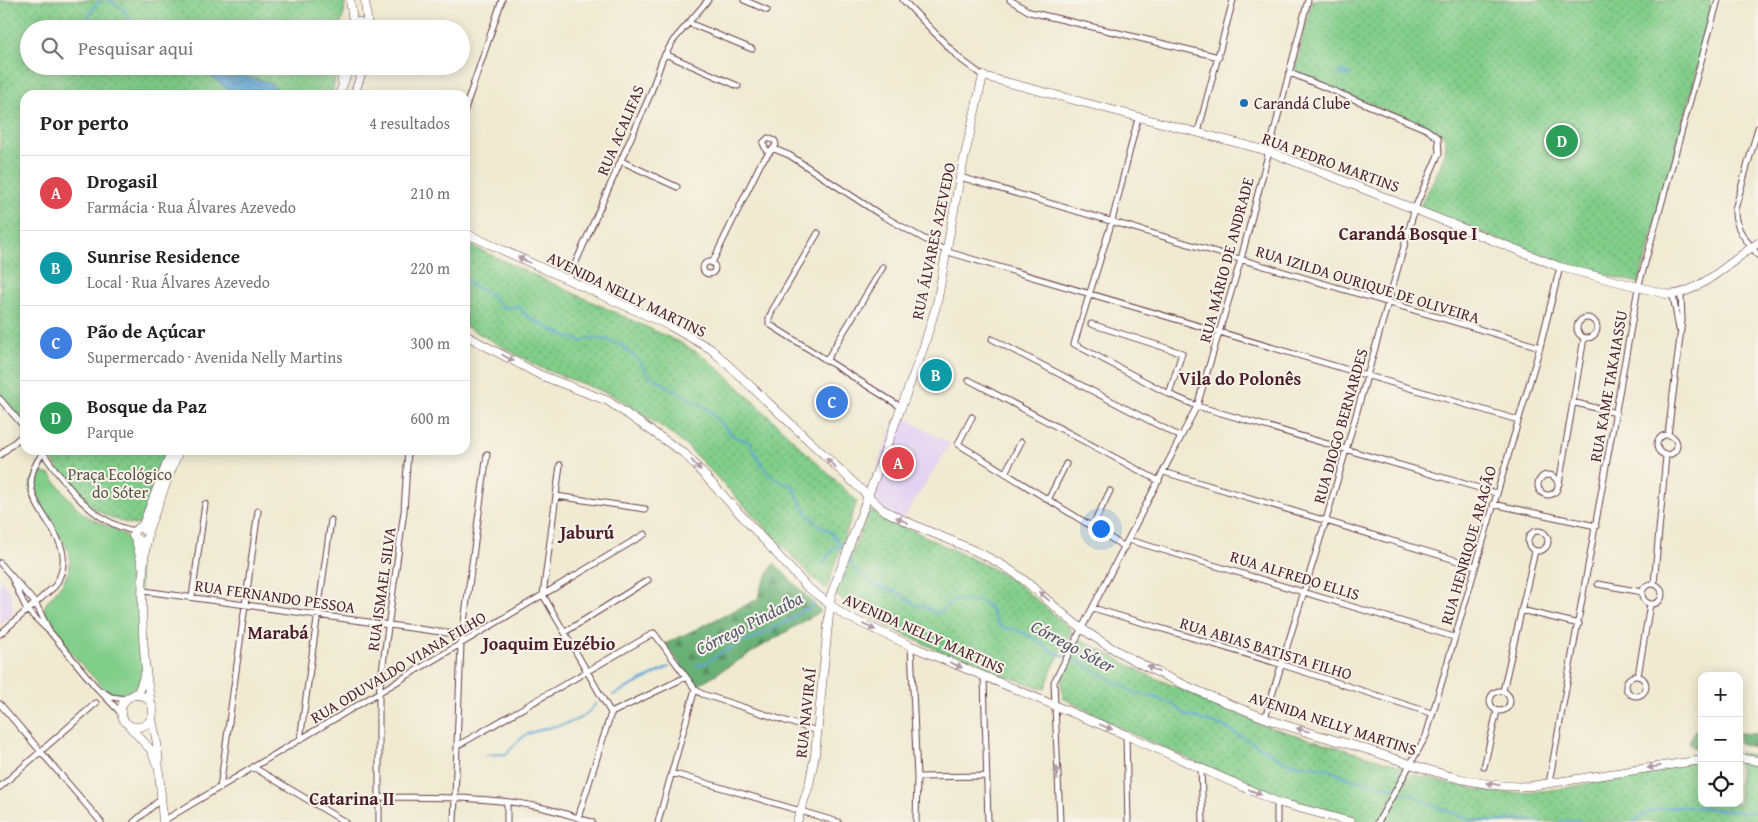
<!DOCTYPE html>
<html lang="pt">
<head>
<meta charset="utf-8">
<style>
	body { margin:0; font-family:"Gentium Book Plus",serif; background:#f2f2f2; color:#222 }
	.controls { position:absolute; right:15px; bottom:15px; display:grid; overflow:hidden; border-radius:10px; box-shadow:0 2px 12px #0003 }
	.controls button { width:45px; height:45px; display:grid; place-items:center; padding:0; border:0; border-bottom:1px solid #e0e0e0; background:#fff; color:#222; font:25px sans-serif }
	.you { position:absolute; left:1100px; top:528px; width:18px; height:18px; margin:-12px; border:4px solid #fff; border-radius:50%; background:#1a73e8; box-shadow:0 0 0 8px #1a73e833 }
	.badge { display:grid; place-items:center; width:32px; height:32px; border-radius:50%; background:#1a73e8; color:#fff; font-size:16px; font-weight:700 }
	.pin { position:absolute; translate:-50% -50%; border:2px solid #fff; box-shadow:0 1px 5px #0006 }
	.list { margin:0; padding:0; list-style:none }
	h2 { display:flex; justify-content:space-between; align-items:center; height:65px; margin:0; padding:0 20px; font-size:21px }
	h2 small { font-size:16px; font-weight:400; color:#767676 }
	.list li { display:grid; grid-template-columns:32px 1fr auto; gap:15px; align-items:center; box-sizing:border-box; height:75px; padding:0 20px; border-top:1px solid #e0e0e0 }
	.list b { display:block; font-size:19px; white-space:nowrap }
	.list p { margin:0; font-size:16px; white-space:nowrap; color:#767676 }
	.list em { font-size:16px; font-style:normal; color:#767676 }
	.icon { flex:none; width:28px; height:28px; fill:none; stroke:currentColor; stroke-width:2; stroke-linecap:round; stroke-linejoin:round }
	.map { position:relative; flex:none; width:1758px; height:822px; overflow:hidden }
	.search { position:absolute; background:#fff; box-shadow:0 2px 12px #0003; left:20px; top:20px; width:450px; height:55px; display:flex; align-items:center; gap:12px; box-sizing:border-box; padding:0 18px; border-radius:28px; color:#767676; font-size:19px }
	.panel { position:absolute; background:#fff; box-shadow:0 2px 12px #0003; left:20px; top:90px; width:450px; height:365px; border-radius:15px }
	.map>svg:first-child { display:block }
</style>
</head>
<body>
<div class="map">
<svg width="1758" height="822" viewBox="0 0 1758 822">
	<defs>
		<pattern id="forest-firs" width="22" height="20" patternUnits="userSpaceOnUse" patternTransform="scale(1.25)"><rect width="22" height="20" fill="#68b076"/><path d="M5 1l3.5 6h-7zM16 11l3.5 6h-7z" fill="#588f61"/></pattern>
		<pattern id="park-dots" width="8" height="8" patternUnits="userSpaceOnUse" patternTransform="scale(1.25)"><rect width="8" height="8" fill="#81cd8a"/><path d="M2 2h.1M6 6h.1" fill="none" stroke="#6ca671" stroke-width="1.8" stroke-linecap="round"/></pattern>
		<pattern id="water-waves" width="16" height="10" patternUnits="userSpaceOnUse" patternTransform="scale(1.25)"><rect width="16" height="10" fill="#5ea6d5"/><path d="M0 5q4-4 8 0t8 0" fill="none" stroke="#5087ad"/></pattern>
	</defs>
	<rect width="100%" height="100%" fill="#f7f3e8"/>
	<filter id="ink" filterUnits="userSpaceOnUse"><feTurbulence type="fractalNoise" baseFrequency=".02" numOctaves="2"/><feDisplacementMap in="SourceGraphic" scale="10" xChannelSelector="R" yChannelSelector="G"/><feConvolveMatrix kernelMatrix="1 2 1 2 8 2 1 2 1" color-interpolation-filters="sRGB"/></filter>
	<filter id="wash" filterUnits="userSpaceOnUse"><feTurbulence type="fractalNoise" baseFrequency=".0096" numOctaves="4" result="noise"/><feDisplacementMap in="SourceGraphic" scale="20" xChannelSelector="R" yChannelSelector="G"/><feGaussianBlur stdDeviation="1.12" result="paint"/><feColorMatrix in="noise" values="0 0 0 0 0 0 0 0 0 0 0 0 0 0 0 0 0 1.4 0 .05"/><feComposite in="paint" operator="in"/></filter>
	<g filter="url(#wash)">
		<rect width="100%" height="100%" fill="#f0ead2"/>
		<!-- built -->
		<path fill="#e3d3f2" d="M898 414 950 444 902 521 866 497Z
			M0 579 11 594 13 613 0 625Z"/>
		<!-- grass -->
		<path fill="#81cd8a" stroke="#66765a" d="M39 472 51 475C61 489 71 502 83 513 96 524 124 529 131 543 144 568 141 616 141 645 142 654 144 666 142 675 139 694 118 698 104 689 89 671 50 635 44 614 39 599 79 583 68 550 61 530 10 494 39 472Z"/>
		<!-- forest -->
		<path fill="url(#forest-firs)" stroke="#596850" d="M774 563 821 611 696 686 665 644 758 599 760 589Z
			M1702 729V747L1693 748 1689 742 1695 730Z
			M1739 733 1758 734V749L1739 743Z"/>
		<!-- park -->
		<path fill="url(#park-dots)" stroke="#66765a" d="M0 0H344C346 12 343 18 338 29H29V66L337 68 332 95H25V424L0 396Z
			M1312 0H1709L1713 12 1639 283 1564 265 1419 209C1426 193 1448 157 1446 141 1444 133 1434 130 1427 127L1294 74Z
			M465 243 681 343 706 358 732 381 857 501 827 587 825 589 812 577 690 449 664 428 612 395 541 368 465 326Z
			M45 450H168L141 524 135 525C86 515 72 487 45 450Z
			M870 510 991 568 1018 584 1072 630 1052 669 1045 689C969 666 902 638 835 595Z
			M1080 639 1146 674 1269 727 1410 769 1405 781 1413 774C1446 782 1480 793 1514 793 1577 791 1640 771 1702 757V803H1739V753L1758 756V822H1367L1278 799 1126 731 1063 698C1058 674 1068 659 1080 639Z"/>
		<!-- water -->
		<path fill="url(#water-waves)" stroke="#546280" d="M204 66 214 75 233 78 240 75 268 82 286 95H235L213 78Z"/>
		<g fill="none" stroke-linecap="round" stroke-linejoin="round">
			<!-- stream -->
			<path stroke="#5ea6d5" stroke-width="2" d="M108 0 124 9 135 29
				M94 29 89 17 93 8 101 0
				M1343 70 1350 75 1342 76 1338 73Z
				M465 278 471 285 487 292 504 308 518 306 528 317 561 334 580 341 600 338 621 345 637 359 650 376 706 408 733 436 750 442C762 467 766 478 793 486L803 508 816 523 830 532 845 550
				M848 556 854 569 878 587 898 592 915 605 923 606 936 613 941 612 952 600 980 601 989 606 998 624 1003 628 1014 629 1034 638 1050 650 1083 664 1133 692 1169 702 1186 715 1222 726 1289 763 1325 768 1351 779 1387 786 1415 796 1429 804 1473 820 1496 822
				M822 565 834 547 842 546
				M696 665 704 664 740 642 751 640 794 618 802 610H809L814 603
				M613 695 669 667
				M485 755 506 754C513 748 518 739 526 735 550 723 579 729 596 703
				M1497 822C1512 818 1525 818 1540 822
				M1560 822 1574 820 1582 822
				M1633 822C1661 799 1698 808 1731 811 1740 812 1749 814 1758 810"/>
		</g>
	</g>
	<g filter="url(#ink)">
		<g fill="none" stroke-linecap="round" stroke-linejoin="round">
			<defs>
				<path id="street" d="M744 0 767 10
					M903 0 959 58 983 76
					M1010 0 1030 12 1219 57
					M689 23 752 49
					M665 54 738 86
					M465 109 502 0
					M1138 118 1112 221 1074 344 1169 394 1197 406 1496 493
					M1758 128 1735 209C1734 228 1746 240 1758 255
					M1198 132 1233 0
					M774 149 789 155 881 215 948 252 1518 420
					M621 161 677 187
					M960 177 1540 347
					M818 233 773 309 769 318V324L901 407
					M703 268a6 6 0 1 1 12 0a6 6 0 1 1-12 0Z
					M712 263 761 163 776 145 775 141 768 138 763 143 766 150 770 151
					M568 280 650 95 662 60 673 41 708 0
					M1673 296 1679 329
					M1577 328a10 10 0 1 1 20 0a10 10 0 1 1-20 0Z
					M1091 324 1182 353 1169 394
					M992 339 1181 437
					M826 361 883 267
					M969 380 1159 481
					M0 399 25 428
					M1572 402 1616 413
					M972 417 958 444 1125 547
					M1657 445a10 10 0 1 1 20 0a10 10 0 1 1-20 0Z
					M1668 435 1682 321 1681 294
					M41 450C65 484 91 522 134 531
					M0 455 25 433
					M560 465 543 595 611 713
					M1164 472 1475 566
					M1005 473 1021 442
					M1538 485a10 10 0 1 1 20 0a10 10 0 1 1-20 0Z
					M1559 484 1584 338
					M556 496 645 509
					M1048 500 1066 464
					M1493 504 1596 526
					M1092 527 1110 491
					M1528 541a10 10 0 1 1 20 0a10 10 0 1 1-20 0Z
					M1129 540 1454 637
					M0 563 36 604 48 628
					M10 574 27 610 51 633 95 686 120 712
					M1642 594a10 10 0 1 1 20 0a10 10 0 1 1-20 0Z
					M1598 584 1642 592
					M1654 584 1666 456
					M144 591 462 635
					M192 597 205 504
					M1093 608 1283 665 1431 713
					M1521 610 1579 624
					M565 632 648 580
					M0 634 55 586C90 530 0 507 43 453
					M911 646 917 777 916 822
					M1626 686a10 10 0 1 1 20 0a10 10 0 1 1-20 0Z
					M1638 676 1650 604
					M984 677 988 822
					M1490 701a10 10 0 1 1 20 0a10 10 0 1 1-20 0Z
					M102 691 111 697 126 699
					M1503 691 1535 551
					M0 704 101 822
					M611 713 686 677
					M1265 718 1326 520 1415 208 1439 153 1438 138 1426 129 1290 73
					M1126 735 1128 822
					M300 740 331 520
					M457 746 654 633 695 689 702 694 817 731
					M253 767 345 822
					M1484 767 1497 711
					M1201 769 1203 822
					M672 773 838 822
					M917 777 986 776
					M1549 783 1638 288 1718 0
					M0 787 96 703
					M220 788 258 511
					M379 797C429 798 480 796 529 805 550 808 571 816 592 822
					M507 802V822
					M1277 802V822
					M578 818 611 713
					M163 821 645 534
					M134 822 161 799
					M379 822V693L404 511 408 450
					M454 822 461 644 487 454
					M658 822 695 689
					M1060 822 1054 682 1197 406 1241 259 1308 0
					M1378 822 1426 736 1540 347 1560 267"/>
				<path id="secondary" d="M350 0 354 29
					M365 0 368 29
					M344 29 354 22H360L365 29
					M342 81 343 66
					M339 95 350 66
					M354 95 364 66
					M465 233 670 326 711 349 882 509C918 530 959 541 995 561 1028 578 1052 607 1081 628 1133 665 1205 695 1265 718 1296 730 1330 738 1362 748 1416 765 1474 790 1531 786L1702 760
					M465 335 540 375 608 401 685 454 807 587 844 615 911 646 1126 735 1277 802 1351 822
					M142 527 172 450
					M147 533 179 450
					M147 538 141 542 133 536 134 531 140 527 147 533 148 535C138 581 142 658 151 703
					M136 540 142 565
					M121 711a16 16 0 1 1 32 0a16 16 0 1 1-32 0Z
					M133 695 139 691 145 673
					M152 719 157 743 163 822
					M130 727 151 750 156 763
					M1739 758 1758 761
					M797 822 809 785 815 755 831 595 923 349 937 303 960 177 983 76 1268 151 1560 267 1666 294C1693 299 1736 257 1758 243"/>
			</defs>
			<!-- street casing -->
			<use href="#street" stroke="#633d44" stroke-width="7"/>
			<!-- secondary casing -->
			<use href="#secondary" stroke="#633d44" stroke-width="9"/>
			<!-- street -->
			<use href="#street" stroke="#fff" stroke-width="5"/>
			<!-- secondary -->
			<use href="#secondary" stroke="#fff" stroke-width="8"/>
		</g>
		<!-- one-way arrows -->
		<defs><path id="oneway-solid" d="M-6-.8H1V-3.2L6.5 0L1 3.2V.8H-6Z" transform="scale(1.25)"/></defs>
		<g fill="#ae9aa0">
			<use href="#oneway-solid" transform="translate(524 260) rotate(-156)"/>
			<use href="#oneway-solid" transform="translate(508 358) rotate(28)"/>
			<use href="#oneway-solid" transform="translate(831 463) rotate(-136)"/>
			<use href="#oneway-solid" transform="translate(696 465) rotate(47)"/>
			<use href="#oneway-solid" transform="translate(902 520) rotate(-154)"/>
			<use href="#oneway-solid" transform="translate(1044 596) rotate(-139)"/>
			<use href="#oneway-solid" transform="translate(869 627) rotate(25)"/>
			<use href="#oneway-solid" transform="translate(956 665) rotate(23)"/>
			<use href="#oneway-solid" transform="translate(1153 669) rotate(-152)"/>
			<use href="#oneway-solid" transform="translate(1106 727) rotate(22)"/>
			<use href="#oneway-solid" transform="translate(1303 730) rotate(-164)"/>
			<use href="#oneway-solid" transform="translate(1654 767) rotate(171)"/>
			<use href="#oneway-solid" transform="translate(1057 773) rotate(-93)"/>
			<use href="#oneway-solid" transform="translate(1493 784) rotate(-171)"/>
			<use href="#oneway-solid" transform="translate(1255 792) rotate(23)"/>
		</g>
	</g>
	<!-- markers -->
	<circle fill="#1f6fb2" stroke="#f7f3e8" stroke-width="2" cx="1244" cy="103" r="5"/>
	<g text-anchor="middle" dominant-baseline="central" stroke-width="4" stroke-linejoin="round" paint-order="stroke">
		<!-- poi labels -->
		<g font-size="16" fill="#4a1f2b" stroke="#f7f3e8" text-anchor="start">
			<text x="1254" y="103">Carandá Clube</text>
		</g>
		<!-- street labels -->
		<g font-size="16" fill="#4a1f2b" stroke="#f7f3e8">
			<text transform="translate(620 130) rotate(-67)">RUA ACALIFAS</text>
			<text transform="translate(1331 162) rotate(20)">RUA PEDRO MARTINS</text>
			<text transform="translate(933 241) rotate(-78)">RUA ÁLVARES AZEVEDO</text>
			<text transform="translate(1226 260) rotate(-75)">RUA MÁRIO DE ANDRADE</text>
			<text transform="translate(1368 284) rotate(17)">RUA IZILDA OURIQUE DE OLIVEIRA</text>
			<text transform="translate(627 294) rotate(26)">AVENIDA NELLY MARTINS</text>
			<text transform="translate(1608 386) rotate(-80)">RUA KAME TAKAIASSU</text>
			<text transform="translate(1340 426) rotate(-74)">RUA DIOGO BERNARDES</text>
			<text transform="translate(1468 545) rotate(-74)">RUA HENRIQUE ARAGÃO</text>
			<text transform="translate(1295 575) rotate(17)">RUA ALFREDO ELLIS</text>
			<text transform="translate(381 589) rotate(-82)">RUA ISMAEL SILVA</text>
			<text transform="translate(275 596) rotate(8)">RUA FERNANDO PESSOA</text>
			<text transform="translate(924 633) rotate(24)">AVENIDA NELLY MARTINS</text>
			<text transform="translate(1266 648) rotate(17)">RUA ABIAS BATISTA FILHO</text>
			<text transform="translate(398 667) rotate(-31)">RUA ODUVALDO VIANA FILHO</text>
			<text transform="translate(805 713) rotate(-84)">RUA NAVIRAÍ</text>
			<text transform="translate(1333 723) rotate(18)">AVENIDA NELLY MARTINS</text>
		</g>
		<!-- park labels -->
		<g font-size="16" fill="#5a5348" stroke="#f7f3e8">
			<text x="120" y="474">Praça Ecológico<tspan x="120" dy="18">do Sóter</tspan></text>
		</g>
		<!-- neighbourhood labels -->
		<g font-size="18" font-weight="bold" fill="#4a1f2b" stroke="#f7f3e8">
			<text x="1408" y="233">Carandá Bosque I</text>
			<text x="1240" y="378">Vila do Polonês</text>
			<text x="587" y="532">Jaburú</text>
			<text x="278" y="632">Marabá</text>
			<text x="549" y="643">Joaquim Euzébio</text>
			<text x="352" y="798">Catarina II</text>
		</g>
		<!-- water labels -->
		<g font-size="18" font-style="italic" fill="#52556f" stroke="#f7f3e8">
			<text transform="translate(749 623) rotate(-27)">Córrego Pindaíba</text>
			<text transform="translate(1073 646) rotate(28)">Córrego Sóter</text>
		</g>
	</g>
</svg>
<div class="controls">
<button>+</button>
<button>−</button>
<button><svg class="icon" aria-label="locate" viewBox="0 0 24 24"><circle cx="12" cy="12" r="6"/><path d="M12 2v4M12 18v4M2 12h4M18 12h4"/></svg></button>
</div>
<div class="you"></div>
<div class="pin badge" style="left:898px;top:463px;background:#e0444e">A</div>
<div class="pin badge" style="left:936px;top:375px;background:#0f9aa8">B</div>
<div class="pin badge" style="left:832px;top:402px;background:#3f7fe0">C</div>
<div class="pin badge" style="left:1562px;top:141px;background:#2e9e5b">D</div>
<div class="search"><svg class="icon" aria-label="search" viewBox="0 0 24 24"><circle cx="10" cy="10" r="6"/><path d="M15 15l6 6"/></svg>Pesquisar aqui</div>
<section class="panel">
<h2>Por perto<small>4 resultados</small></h2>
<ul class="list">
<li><span class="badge" style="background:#e0444e">A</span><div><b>Drogasil</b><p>Farmácia · Rua Álvares Azevedo</p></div><em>210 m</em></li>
<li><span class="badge" style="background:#0f9aa8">B</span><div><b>Sunrise Residence</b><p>Local · Rua Álvares Azevedo</p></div><em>220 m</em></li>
<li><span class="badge" style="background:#3f7fe0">C</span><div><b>Pão de Açúcar</b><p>Supermercado · Avenida Nelly Martins</p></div><em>300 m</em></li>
<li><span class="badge" style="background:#2e9e5b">D</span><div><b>Bosque da Paz</b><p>Parque</p></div><em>600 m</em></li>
</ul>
</section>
</div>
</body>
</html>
